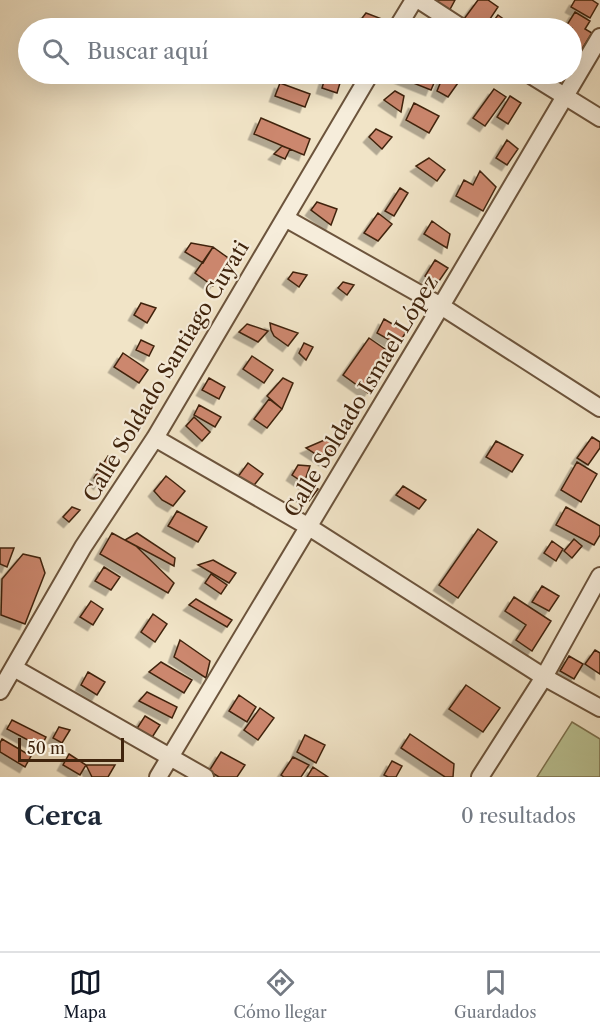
<!DOCTYPE html>
<html lang="es">
<head>
<meta charset="utf-8">
<style>
	body { margin:0; font-family:"Libre Caslon Text",serif; background:#f6f6f7; color:#1f2937 }
	.scale { position:absolute; left:18px; bottom:15px; width:106px; box-sizing:border-box; padding-left:6px; border:3px solid #40240d; border-top:0; font-size:16px; line-height:21px; white-space:nowrap; color:#40240d; -webkit-text-stroke:4px #f6eddb; paint-order:stroke }
	.list { margin:0; padding:0; list-style:none }
	h2 { display:flex; justify-content:space-between; align-items:center; height:78px; margin:0; padding:0 24px; font-size:26px }
	h2 small { font-size:20px; font-weight:400; color:#747a83 }
	.icon { flex:none; width:33px; height:33px; fill:none; stroke:currentColor; stroke-width:2; stroke-linecap:round; stroke-linejoin:round }
	.map { position:relative; flex:none; width:600px; height:777px; overflow:hidden }
	.search { position:absolute; background:#fff; box-shadow:0 6px 24px #0002; left:18px; right:18px; top:18px; height:66px; display:flex; align-items:center; gap:15px; box-sizing:border-box; padding:0 21px; border-radius:33px; color:#747a83; font-size:22px }
	.sheet { height:174px; background:#fff }
	nav { display:flex; justify-content:space-around; align-items:center; box-sizing:border-box; height:84px; border-top:2px solid #e0e1e3; background:#fff; font-size:16px; color:#747a83 }
	nav a { display:grid; justify-items:center; gap:3px }
	nav .on { color:#111827 }
	.map>svg:first-child { display:block }
</style>
</head>
<body>
<div class="map">
<svg width="600" height="777" viewBox="0 0 600 777">
	<defs>
		<filter id="shadow"><feDropShadow dx="-5.5" dy="5.5" stdDeviation="0" flood-color="#0004"/></filter>
	</defs>
	<rect width="100%" height="100%" fill="#f1e4c7"/>
	<filter id="stains"><feTurbulence type="fractalNoise" baseFrequency=".00333" numOctaves="4"/><feColorMatrix values="0 0 0 0 .2 0 0 0 0 .09 0 0 0 0 .02 0 0 0 .5 -.17"/></filter>
	<radialGradient id="worn" r=".72"><stop offset=".6" stop-color="#630" stop-opacity="0"/><stop offset="1" stop-color="#630" stop-opacity=".3"/></radialGradient>
	<!-- green -->
	<path fill="#bbc495" stroke="#7e7451" stroke-width="1.5" d="M572 722 600 739V777H537Z"/>
	<!-- building -->
	<path fill="#cc876e" stroke="#40240d" stroke-width="1.5" filter="url(#shadow)" d="M424 0H455L447 15Z
		M478 0H488L498 7 484 28H470L461 23Z
		M575 0H592L598 4 590 18 571 7Z
		M575 12 590 21 585 29 592 33 582 49 572 43V28H565Z
		M366 13 382 19 375 28H360L356 26Z
		M498 15 516 28H488Z
		M400 74H438L431 90 398 77Z
		M444 74 460 80 448 97 437 91Z
		M325 78 340 83 337 93 322 88Z
		M280 83 310 94 305 107 275 96Z
		M494 89 506 97 485 126 473 118Z
		M395 91 404 96 401 112 384 100Z
		M510 96 521 103 508 124 497 117Z
		M414 103 439 116 429 133 406 120Z
		M261 118 310 139 304 155 254 134Z
		M376 129 392 137 382 149 369 137Z
		M507 140 518 149 507 165 496 158Z
		M282 146 290 149 285 159 274 154Z
		M429 158 445 170 437 181 416 166Z
		M480 171 496 187 483 211 456 196 464 180 473 185Z
		M400 188 408 193 394 216 385 211Z
		M317 202 337 209 331 225 311 210Z
		M378 213 392 224 378 241 364 233Z
		M432 221 450 234 447 248 424 234Z
		M191 243 213 247 203 263 185 252Z
		M213 247 231 260 213 286 195 273Z
		M435 260 448 268 437 284 425 276Z
		M293 272 307 275 299 287 288 279Z
		M343 282 354 285 347 295 338 288Z
		M141 303 156 308 147 323 134 315Z
		M384 319 406 332 398 345 377 333Z
		M270 323 298 333 288 346 274 336 271 330Z
		M247 324 268 331 258 342 239 332Z
		M369 338 395 356 368 393 343 375Z
		M141 340 154 346 149 356 136 350Z
		M304 343 313 347 306 360 299 353Z
		M123 353 148 370 139 383 114 367Z
		M252 356 273 370 264 383 243 369Z
		M209 378 225 387 219 399 202 390Z
		M283 378 293 383 282 409 267 396Z
		M269 399 282 409 267 428 254 419Z
		M199 405 221 417 215 427 194 415Z
		M194 417 210 432 202 441 186 426Z
		M592 437 600 442V448L588 465 577 458Z
		M329 438 339 440 326 461 306 448Z
		M496 441 523 455 512 472 486 457Z
		M108 456 114 460 99 484 94 478Z
		M577 462 597 474 581 502 561 490Z
		M248 463 263 474 251 489 237 478Z
		M298 465 310 466 304 483 292 475Z
		M166 476 185 491 173 506 162 500 154 491Z
		M310 486 318 489 309 501 302 496Z
		M403 486 426 500 419 509 396 495Z
		M72 507 80 510 69 522 63 517Z
		M566 507 600 526V535L594 545 556 525Z
		M177 511 207 527 198 542 168 526Z
		M478 529 497 542 458 598 439 585Z
		M112 533 136 546 174 583 168 593 100 554Z
		M137 533 175 558 174 566 125 540Z
		M574 539 582 546 572 558 564 551Z
		M552 541 563 549 556 561 544 553Z
		M0 548H14L7 567 0 564Z
		M23 554 40 558 45 573 25 624 1 615 2 579Z
		M213 560 236 573 229 583 198 565Z
		M104 567 120 577 111 590 95 581Z
		M211 574 227 585 221 594 205 583Z
		M542 586 559 596 549 611 532 602Z
		M514 597 551 621 532 651 516 640 526 625 505 611Z
		M196 599 232 620 227 627 189 605Z
		M91 601 103 609 93 625 80 617Z
		M153 614 167 624 155 642 141 632Z
		M180 640 210 661 206 678 174 657Z
		M595 650 600 653V674L585 664Z
		M569 656 583 664 574 679 560 671Z
		M161 662 192 680 184 693 149 672Z
		M88 672 105 682 97 695 81 685Z
		M466 685 500 708 483 732 449 709Z
		M147 692 177 707 172 718 139 701Z
		M239 695 256 707 247 722 229 711Z
		M260 708 274 718 258 740 244 730Z
		M145 716 160 725 151 739 136 730Z
		M12 720 46 737 41 747 7 729Z
		M59 727 70 730 62 743 53 738Z
		M410 734 454 764 453 777H445L401 748Z
		M305 735 325 745 316 763 297 752Z
		M2 739 31 756 25 767 0 752V743Z
		M221 752 245 765 237 777H219L209 771Z
		M69 754 86 765 80 775 63 765Z
		M293 757 309 765 301 777H284L281 775Z
		M392 761 402 766 396 777H388L384 775Z
		M86 765H115L108 777H92Z
		M313 767 328 777H307Z"/>
	<g fill="none" stroke-linecap="round" stroke-linejoin="round">
		<defs>
			<path id="minor" d="M419 0 462 28
				M397 28 414 0
				M529 74 600 118
				M285 218 441 306 600 408
				M155 438 309 527 544 677 600 708
				M14 668 205 777
				M0 691 83 547 155 438 370 74
				M158 777 441 306 600 37
				M480 777 544 677 600 576"/>
		</defs>
		<!-- minor casing -->
		<use href="#minor" stroke="#6c543c" stroke-width="20"/>
		<!-- minor -->
		<use href="#minor" stroke="#f6eddb" stroke-width="16"/>
	</g>
	<g text-anchor="middle" dominant-baseline="central" stroke-width="4.5" stroke-linejoin="round" paint-order="stroke">
		<!-- street labels -->
		<g font-size="21" fill="#40240d" stroke="#f6eddb">
			<text transform="translate(166 371) rotate(-59)">Calle Soldado Santiago Cuyati</text>
			<text transform="translate(361 396) rotate(-59)">Calle Soldado Ismael López</text>
		</g>
	</g>
	<rect width="100%" height="100%" filter="url(#stains)"/>
	<rect width="100%" height="100%" fill="url(#worn)"/>
</svg>
<div class="scale">50 m</div>
<div class="search"><svg class="icon" aria-label="search" viewBox="0 0 24 24"><circle cx="10" cy="10" r="6"/><path d="M15 15l6 6"/></svg>Buscar aquí</div>
</div>
<section class="sheet">
<h2>Cerca<small>0 resultados</small></h2>
<ul class="list">
</ul>
</section>
<nav>
<a class="on"><svg class="icon" aria-label="map" viewBox="0 0 24 24"><path d="M3 6l6-2 6 2 6-2v14l-6 2-6-2-6 2zM9 4v14M15 6v14"/></svg>Mapa</a>
<a><svg class="icon" aria-label="directions" viewBox="0 0 24 24"><path d="M12 3l9 9-9 9-9-9zM9 14v-3h6M13 9l2 2-2 2"/></svg>Cómo llegar</a>
<a><svg class="icon" aria-label="saved" viewBox="0 0 24 24"><path d="M7 4h10v16l-5-4-5 4z"/></svg>Guardados</a>
</nav>
</body>
</html>
